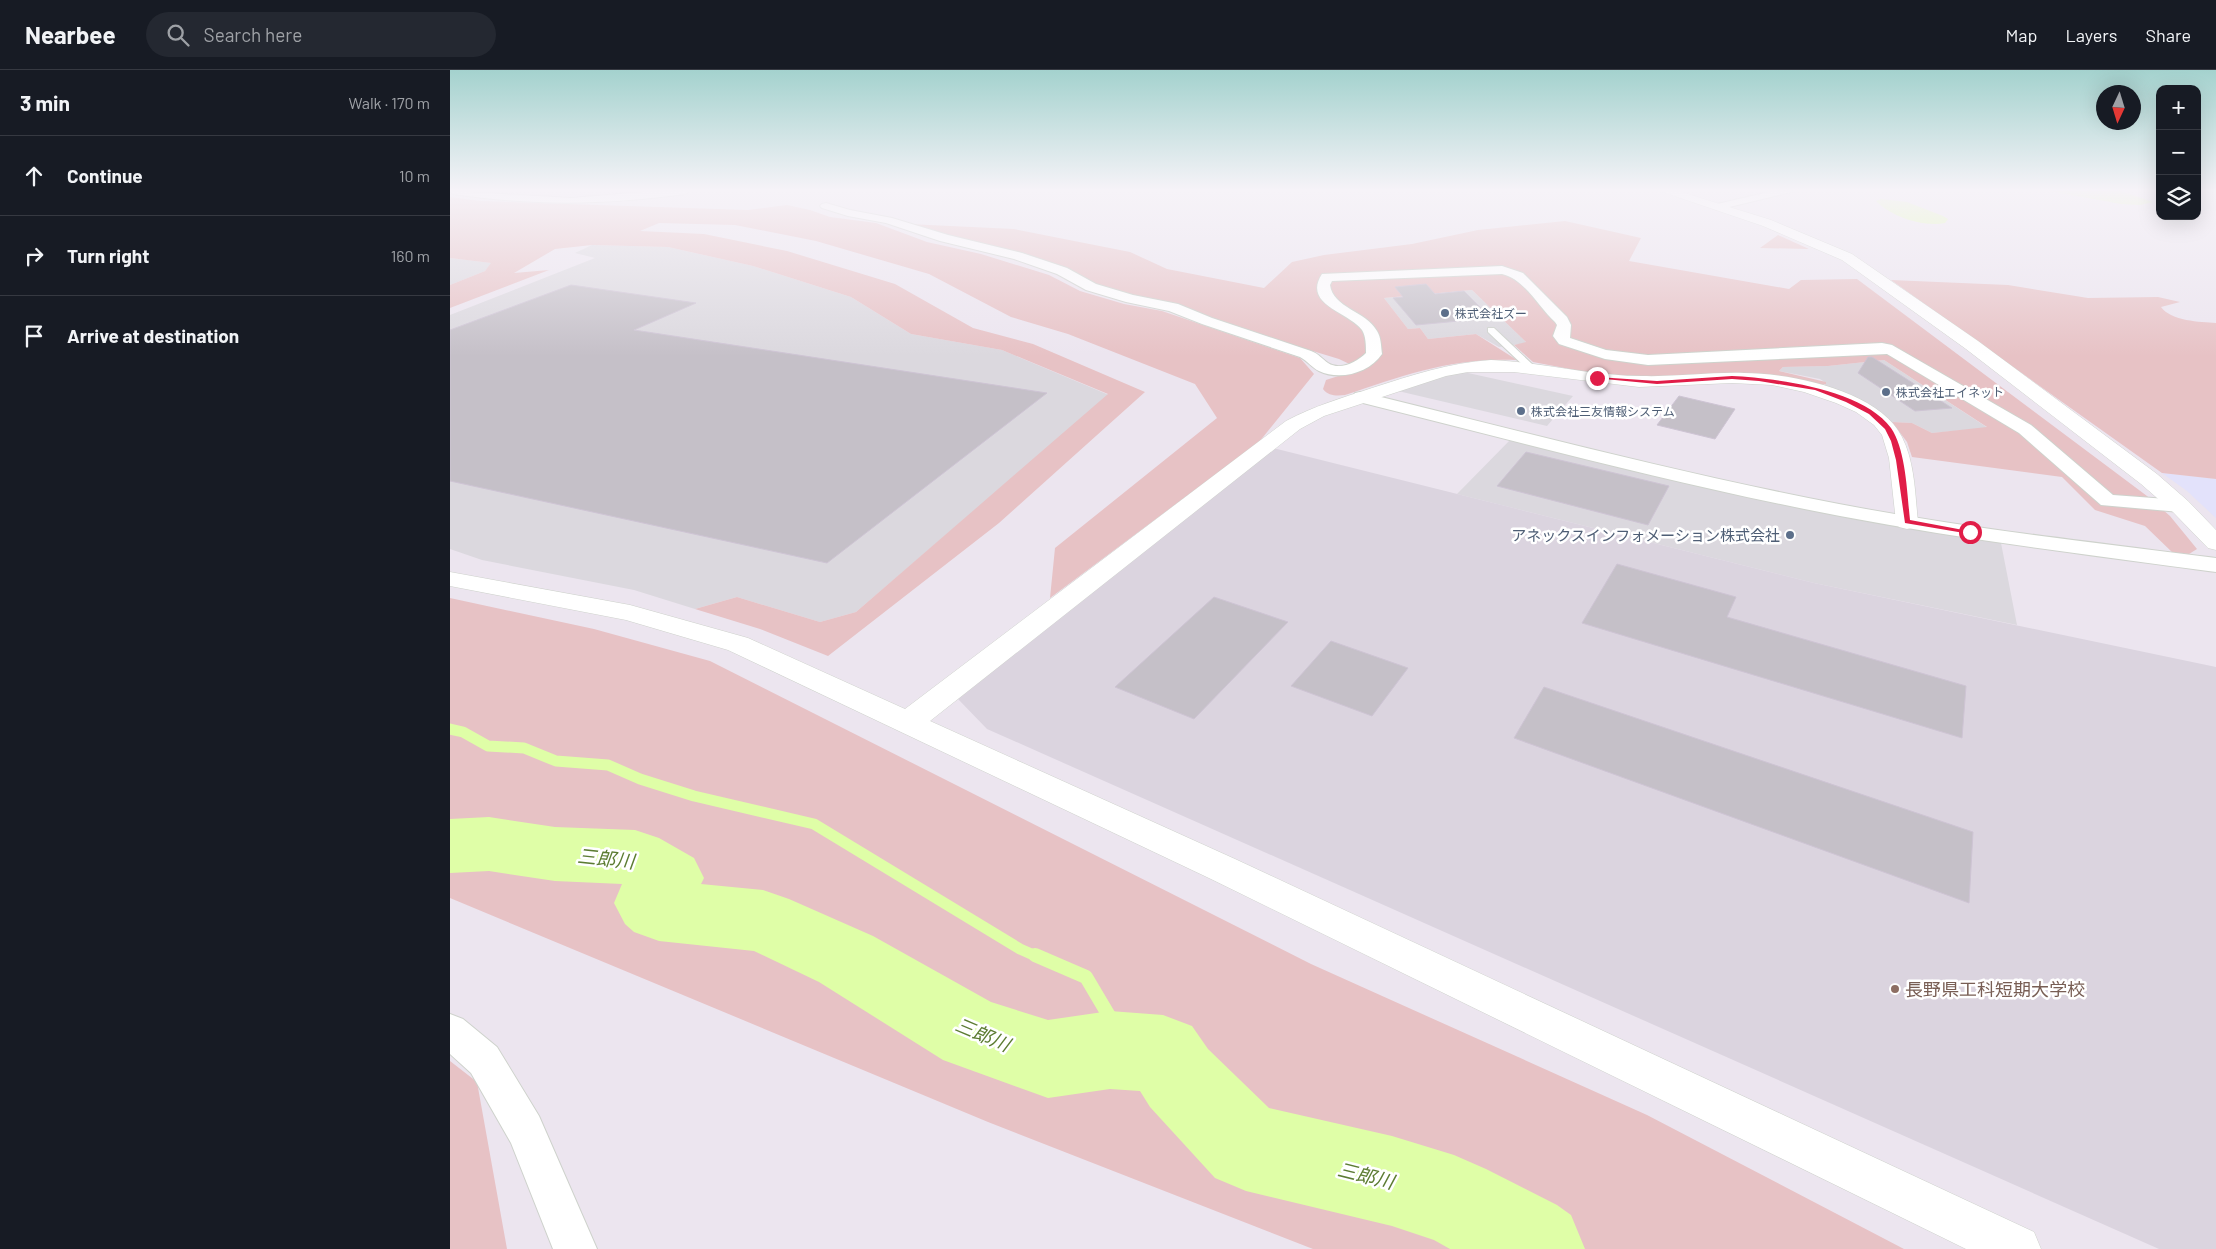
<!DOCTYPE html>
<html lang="en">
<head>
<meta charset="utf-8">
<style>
	body { margin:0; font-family:Barlow,"Noto Sans JP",sans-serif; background:#242831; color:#f1f3f6 }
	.controls { position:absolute; right:15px; top:15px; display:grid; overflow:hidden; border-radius:10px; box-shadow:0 5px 20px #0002 }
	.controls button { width:45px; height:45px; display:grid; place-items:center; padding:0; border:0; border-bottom:1px solid #363941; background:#171b24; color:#f1f3f6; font:25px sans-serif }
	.compass { position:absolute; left:1646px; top:15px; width:45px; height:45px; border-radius:50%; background:#171b24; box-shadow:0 5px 20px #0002; rotate:184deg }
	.stop { position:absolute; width:15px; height:15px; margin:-11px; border:4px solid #e11d48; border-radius:50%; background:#fff }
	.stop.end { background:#e11d48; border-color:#fff; box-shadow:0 1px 5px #0008 }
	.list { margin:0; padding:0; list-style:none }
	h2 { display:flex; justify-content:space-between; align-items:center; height:65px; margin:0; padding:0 20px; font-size:21px }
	h2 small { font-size:16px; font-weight:400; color:#9ea1a6 }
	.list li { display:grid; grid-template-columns:32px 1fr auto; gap:15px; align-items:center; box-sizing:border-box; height:80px; padding:0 20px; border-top:1px solid #363941 }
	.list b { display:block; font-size:19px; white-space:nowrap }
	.list em { font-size:16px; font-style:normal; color:#9ea1a6 }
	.icon { flex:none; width:28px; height:28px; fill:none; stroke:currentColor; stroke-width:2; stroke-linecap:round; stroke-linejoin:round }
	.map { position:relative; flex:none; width:1766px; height:1179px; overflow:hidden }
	header { display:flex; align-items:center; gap:30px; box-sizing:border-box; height:70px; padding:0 25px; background:#171b24; border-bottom:1px solid #363941 }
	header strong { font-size:24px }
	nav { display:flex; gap:28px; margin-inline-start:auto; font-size:18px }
	.search { width:350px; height:45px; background:#242831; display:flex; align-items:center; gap:12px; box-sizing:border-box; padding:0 18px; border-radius:28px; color:#9ea1a6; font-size:19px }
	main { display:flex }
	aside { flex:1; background:#171b24 }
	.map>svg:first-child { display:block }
</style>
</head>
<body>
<header>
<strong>Nearbee</strong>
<div class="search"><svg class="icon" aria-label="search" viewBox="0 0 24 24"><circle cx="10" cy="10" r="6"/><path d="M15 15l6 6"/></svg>Search here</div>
<nav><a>Map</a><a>Layers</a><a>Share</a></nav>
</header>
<main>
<aside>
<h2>3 min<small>Walk · 170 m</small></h2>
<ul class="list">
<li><svg class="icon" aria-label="ahead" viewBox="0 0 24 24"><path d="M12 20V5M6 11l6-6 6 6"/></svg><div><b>Continue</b></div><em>10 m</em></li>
<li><svg class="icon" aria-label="right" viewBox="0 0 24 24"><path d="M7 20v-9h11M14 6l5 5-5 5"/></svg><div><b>Turn right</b></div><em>160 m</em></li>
<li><svg class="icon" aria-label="arrive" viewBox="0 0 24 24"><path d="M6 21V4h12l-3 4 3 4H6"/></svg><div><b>Arrive at destination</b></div></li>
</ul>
</aside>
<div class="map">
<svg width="1766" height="1179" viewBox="0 0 1766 1179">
	<rect width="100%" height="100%" fill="#ece5ef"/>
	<!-- industrial -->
	<path fill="#dbd8de" d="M142 175 218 177 303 196 401 227 461 264 552 280 659 325 406 542 370 552 287 527 245 539 184 520 32 490 0 479V245L145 188 125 183Z
		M0 188 42 193 35 201 0 215Z
		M1022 220 1077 273 1049 277 1026 264 978 269 970 258 958 259 934 228Z
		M1434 290 1538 358 1482 363 1462 353 1442 352 1429 342 1374 316 1376 313 1370 309 1329 301 1333 297 1378 296Z
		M1009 301 1123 326 1097 356 948 321Z
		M1062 368 1298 427 1392 446 1551 473 1567 555 1364 513 1007 424Z"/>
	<!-- education -->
	<path fill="#dbd4df" d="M823 378 1364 513 1766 597V1179H1709L537 659 508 629Z"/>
	<!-- medical -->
	<path fill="#e3e2fb" d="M1712 403 1766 409V448L1737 421Z"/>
	<!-- green -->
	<path fill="#e7c2c5" d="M0 127 31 131 298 140 337 135 360 140 380 147 426 153 477 172 531 184 599 205 630 221 674 234 712 241 850 288 864 304 809 372 600 528 605 478 767 348 745 314 618 264 561 247 479 204 366 171 285 155 209 153 190 161 254 164 337 181 445 214 523 258 583 274 695 322 549 453 378 586 310 559 245 539 287 527 370 552 406 542 658 324 552 280 461 264 401 227 303 196 218 177 142 175 105 179 64 203 99 200 0 238V215L35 201 41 193 0 188Z
		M1115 151 1191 168 1179 191 1339 219 1351 210 1407 209 1697 426 1720 446 1747 479 1739 484 1723 483 1695 456 1645 440 1612 407 1462 387 1457 372 1442 352 1462 353 1482 363 1537 357 1434 290 1378 296 1333 297 1329 301 1376 312V314L1372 315 1205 309 1146 304 1083 292 1064 275 1076 272 1022 220 934 228 958 259 970 258 978 269 1026 264 1067 290C1003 287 954 305 895 325 887 326 878 326 873 319L876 310 910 299 889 289 649 216 458 154 564 159 680 182 717 199 814 218 842 192 874 185 962 174 1028 160Z
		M1328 165 1359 179 1310 178Z
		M1441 210 1558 215 1638 228 1708 227 1730 232 1711 237C1721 251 1750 252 1766 253V409L1712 403Z
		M0 528 144 559 260 591 861 894 1197 1045 1454 1179H863L538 1052 0 828Z
		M0 991 27 1012 57 1179H0Z"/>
	<!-- water -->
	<path fill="#dffea7" d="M1599 121H1671L1703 132 1690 135 1671 134Z
		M1431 129 1457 132 1493 146 1498 149 1495 153C1472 157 1442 147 1426 131Z"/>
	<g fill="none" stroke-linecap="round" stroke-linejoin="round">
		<!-- stream-far1 -->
		<path stroke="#dffea7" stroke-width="11" d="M0 659 13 662 38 676 74 678 106 691 158 695 190 709 244 726 364 754 570 879 588 887"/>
		<!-- stream -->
		<path stroke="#dffea7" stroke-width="14" d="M585 885 636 907 668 961 660 980"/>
		<!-- river -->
		<path fill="#dffea7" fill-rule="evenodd" d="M39 747 105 757 185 760 209 768 244 788 254 808 251 814 313 820 339 829 423 866 541 932 598 950 660 941 713 945 742 956 758 979 819 1038 942 1066 1004 1085 1036 1099 1107 1135 1121 1145 1135 1179H1000L984 1170 942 1156 796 1121 765 1108 700 1037 690 1021 660 1019 598 1028 493 990 369 912 304 881 209 871 184 862 175 854 164 833 172 814 105 811 39 801 0 803V749Z"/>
	</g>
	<!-- building -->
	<path fill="#c5c0c8" stroke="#cec4d4" d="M976 214 985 224 1014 221 1041 248 966 255 943 228 953 227 945 217Z
		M121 215 246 233 184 260 597 323 377 493 0 411V260Z
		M1418 287H1422L1502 338 1465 341 1408 303Z
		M1229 326 1285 339 1265 369 1207 355Z
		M1076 382 1219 416 1198 455 1047 416Z
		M1167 494 1286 527 1277 547 1516 616 1512 668 1132 553Z
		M764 527 838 552 744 649 665 617Z
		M881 571 958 598 922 646 841 616Z
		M1094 617 1523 762 1519 833 1064 668Z"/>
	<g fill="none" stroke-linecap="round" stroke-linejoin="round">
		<defs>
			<path id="service" d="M1038 258H1044L1083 295V299H1077L1038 262Z"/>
			<path id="minor" d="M0 121 121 128 206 121H240L235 124C153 135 85 136 3 124Z
				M1323 121H1345L1267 140 1261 137 1263 135Z
				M376 133 400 140 442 148 498 165 572 183 617 198 646 214 683 225 728 234 762 248 861 281C869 284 872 289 878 293 890 301 907 292 916 283 916 276 916 266 912 260 899 242 852 235 872 204L1052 196 1073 203 1117 247 1121 255 1120 268 1156 280 1198 285 1432 273 1442 275 1581 355 1663 425 1730 430 1737 432 1740 436 1737 440 1730 442 1651 435 1569 363 1437 284 1198 295 1155 289 1109 274 1103 266 1107 255 1105 252C1089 238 1075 209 1052 204L882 211 880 215C883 238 916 241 927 261 931 267 931 276 932 284 919 303 890 311 869 301 862 298 858 291 850 287L752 254 719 241 676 232 636 220 607 204 564 189 490 171 436 153 398 146 372 138 370 136 372 134Z
				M911 322C1070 361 1228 403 1389 434 1514 458 1640 472 1766 488V502C1641 485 1515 470 1390 446 1227 415 1066 371 905 331L903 327 905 323Z
				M0 944 13 949 47 977 89 1046 147 1179H103L61 1073 21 1003 0 984Z"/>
			<path id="tertiary" d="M1210 121H1228L1321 150 1402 184 1528 271 1707 404 1738 431 1766 460V480L1758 478 1722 441 1691 414 1516 279 1392 190 1313 156Z
				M1041 290C1092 292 1141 306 1192 306 1226 307 1260 302 1294 303 1341 303 1430 321 1452 367 1465 393 1465 424 1468 452L1465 457 1457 459 1449 457 1446 452 1439 388 1432 365 1424 355 1406 342 1386 333 1354 322 1322 315 1282 313 1189 317 1064 302H1018L996 306 874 346 850 359 480 651 785 789 1584 1162 1591 1179H1516L761 809 278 580 176 550 0 516V502L180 535 298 568 455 639 836 351C864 336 892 328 922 318 963 305 998 293 1041 290Z"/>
		</defs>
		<!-- service casing -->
		<use href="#service" stroke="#ced2cc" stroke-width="2"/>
		<!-- minor casing -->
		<use href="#minor" stroke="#ced2cc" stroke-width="2"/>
		<!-- tertiary casing -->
		<use href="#tertiary" stroke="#ced2cc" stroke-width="1"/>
		<!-- service -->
		<use href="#service" fill="#fff" fill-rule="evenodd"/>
		<!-- minor -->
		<use href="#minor" fill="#fff" fill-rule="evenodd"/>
		<!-- tertiary -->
		<use href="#tertiary" fill="#fff" fill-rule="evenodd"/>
	</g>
	<!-- sky -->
	<linearGradient id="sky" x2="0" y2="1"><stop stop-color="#a4d2ce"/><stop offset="0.42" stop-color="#f6f3f8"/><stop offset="1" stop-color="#f6f3f8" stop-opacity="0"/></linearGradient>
	<rect width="1766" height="286" fill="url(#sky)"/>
	<!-- route -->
	<path fill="#e11d48" d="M1282 306C1325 308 1413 319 1441 358 1456 380 1457 423 1460 450L1524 462 1520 464 1455 453 1446 390 1441 371 1435 359 1419 344 1396 332 1365 320 1309 311 1282 309 1207 314 1144 308 1147 307 1207 311Z"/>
	<!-- markers -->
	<g fill="#5c6f8a" stroke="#fff" stroke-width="2">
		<circle cx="995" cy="243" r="5"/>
		<circle cx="1436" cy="322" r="5"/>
		<circle cx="1071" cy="341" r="5"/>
		<circle cx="1340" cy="465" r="5"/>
	</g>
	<circle fill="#8d6e63" stroke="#fff" stroke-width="2" cx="1445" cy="919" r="5"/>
	<g text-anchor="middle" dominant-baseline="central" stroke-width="5" stroke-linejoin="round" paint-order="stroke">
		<!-- far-service labels -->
		<g font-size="12" fill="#4e5e75" stroke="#fff" text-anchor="start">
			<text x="1005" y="243">株式会社ズー</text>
			<text x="1446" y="322">株式会社エイネット</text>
			<text x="1081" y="341">株式会社三友情報システム</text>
		</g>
		<!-- service labels -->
		<g font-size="15" fill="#4e5e75" stroke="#fff" text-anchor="end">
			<text x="1330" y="465">アネックスインフォメーション株式会社</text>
		</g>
		<!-- near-education labels -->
		<g font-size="18" fill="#785e54" stroke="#fff" text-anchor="start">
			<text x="1455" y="919">長野県工科短期大学校</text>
		</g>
		<!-- near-water labels -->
		<g font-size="19" font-style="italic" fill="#5c7c32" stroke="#fff">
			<text transform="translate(156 788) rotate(6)">三郎川</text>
			<text transform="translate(533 964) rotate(23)">三郎川</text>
			<text transform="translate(916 1105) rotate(14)">三郎川</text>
		</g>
	</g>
</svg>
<div class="controls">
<button>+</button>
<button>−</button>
<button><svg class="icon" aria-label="layers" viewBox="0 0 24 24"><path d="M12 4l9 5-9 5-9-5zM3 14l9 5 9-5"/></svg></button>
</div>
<svg class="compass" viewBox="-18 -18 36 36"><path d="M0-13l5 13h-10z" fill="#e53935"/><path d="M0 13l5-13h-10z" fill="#9ea1a6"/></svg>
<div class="stop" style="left:1520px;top:462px"></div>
<div class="stop end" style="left:1147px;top:308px"></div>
</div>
</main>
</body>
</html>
